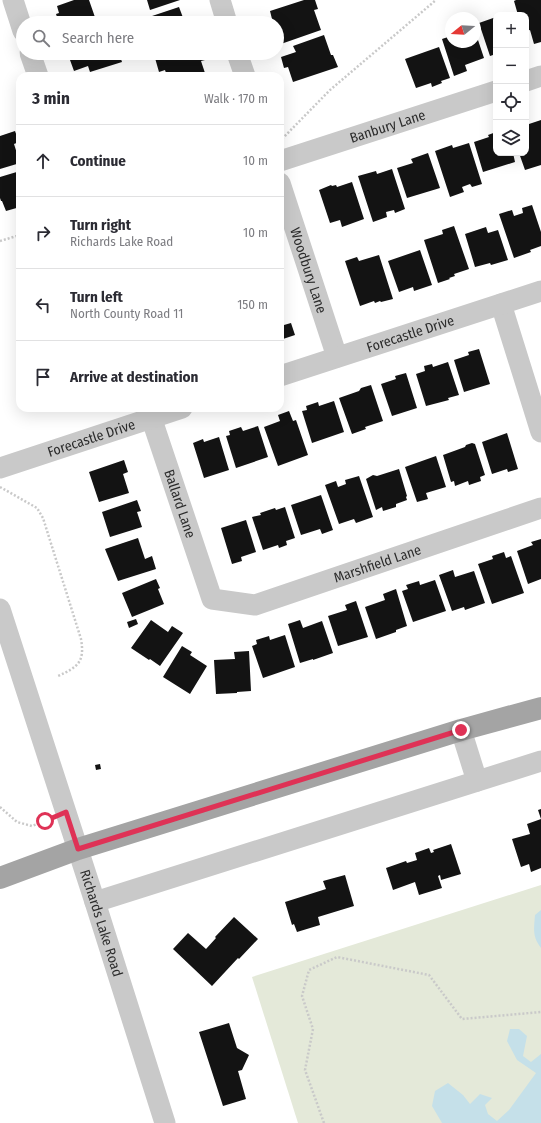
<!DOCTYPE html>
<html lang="en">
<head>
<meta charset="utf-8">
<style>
	body { margin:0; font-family:"Fira Sans Condensed",sans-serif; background:#f2f2f3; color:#2b2b33 }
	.controls { position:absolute; right:12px; top:12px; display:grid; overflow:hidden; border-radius:8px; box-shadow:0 4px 16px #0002 }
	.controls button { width:36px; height:36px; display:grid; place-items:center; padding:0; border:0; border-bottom:1px solid #e1e1e2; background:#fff; color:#2b2b33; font:20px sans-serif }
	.compass { position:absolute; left:445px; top:12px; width:36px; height:36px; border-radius:50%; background:#fff; box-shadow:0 4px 16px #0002; rotate:252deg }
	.stop { position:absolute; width:12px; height:12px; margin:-9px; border:3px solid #df3256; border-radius:50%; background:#fff }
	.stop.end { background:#df3256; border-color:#fff; box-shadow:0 1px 4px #0008 }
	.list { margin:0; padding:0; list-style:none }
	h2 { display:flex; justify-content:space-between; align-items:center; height:52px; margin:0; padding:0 16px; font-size:17px }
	h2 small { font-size:13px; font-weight:400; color:#7c7c81 }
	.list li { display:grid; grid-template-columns:26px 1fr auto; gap:12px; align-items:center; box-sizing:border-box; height:72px; padding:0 16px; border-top:1px solid #e1e1e2 }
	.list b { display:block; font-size:15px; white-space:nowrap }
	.list p { margin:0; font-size:13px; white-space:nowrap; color:#7c7c81 }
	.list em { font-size:13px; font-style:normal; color:#7c7c81 }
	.icon { flex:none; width:22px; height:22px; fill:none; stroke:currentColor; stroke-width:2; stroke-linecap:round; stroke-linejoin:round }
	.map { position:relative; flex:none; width:541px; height:1123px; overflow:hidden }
	.search { position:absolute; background:#fff; box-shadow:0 4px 16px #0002; left:16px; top:16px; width:268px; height:44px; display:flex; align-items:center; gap:10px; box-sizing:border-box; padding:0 14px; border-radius:22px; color:#7c7c81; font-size:15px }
	.panel { position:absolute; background:#fff; box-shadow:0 4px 16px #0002; left:16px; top:72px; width:268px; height:340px; border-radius:12px }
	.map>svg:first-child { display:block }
</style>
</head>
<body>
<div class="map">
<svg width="541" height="1123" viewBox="0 0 541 1123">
	<rect width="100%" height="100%" fill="#fff"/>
	<!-- green -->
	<path fill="#e4e9d9" d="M541 885V1123H298L252 977Z"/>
	<!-- water -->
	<path fill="#c5e0e9" d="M541 910V948C532 936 534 929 535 915Z
		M510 1029H519L527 1036 523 1056 531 1062 541 1054V1123H442L432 1106 435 1091 448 1083 463 1095 470 1104 480 1094 492 1098 485 1105 488 1114 497 1121 509 1110 536 1073 517 1060 507 1041Z"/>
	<!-- building -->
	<path fill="#131313" d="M74 0H89L97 23H59L56 14 59 13 57 6Z
		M147 0H180L150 10Z
		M304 0H315L318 9 314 10 321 30 278 45 277 23H273L270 11Z
		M516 0H541V42L534 44 530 30 526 31V15H518L514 1Z
		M179 7 185 23H148L146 18Z
		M496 17V54L490 56 479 23Z
		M475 31 484 58 465 65 467 71 454 76 442 39 451 36V42H475Z
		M324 35 331 55H333L338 67 293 82 288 67 284 68 281 57 296 52 293 46Z
		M439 47 450 78 441 81 442 83 432 87 431 83 416 88 405 59Z
		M72 53H119L122 62 90 72 88 66 74 71 70 60 74 59Z
		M169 53H202L205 60 201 61 206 76H167L165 70 159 72 155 58Z
		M109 73 110 76H100Z
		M541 120V165L525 170 519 153H526V123L528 122 529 124Z
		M15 131 19 142 14 144 20 163 0 169V136Z
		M496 132V153H513L515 162 483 172 474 142 489 137 488 135Z
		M469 143 482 184 472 187 470 184 462 187 464 192 450 197 435 151 452 145 453 148Z
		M428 153 440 188 407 198 397 168 413 163 411 159Z
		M392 169 405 209 395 213 394 210 386 212 387 217 373 222 358 176 376 171 377 174Z
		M20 171V207L6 211 2 201H1L0 198V177Z
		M352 182 364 219 342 227 340 220 330 223 319 190 331 185 332 186 336 185 337 187Z
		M532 205 541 232V246L530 250 531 252 514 258 499 214 512 210 514 216 523 213 522 208Z
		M454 226 469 269 454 274 455 276 449 278 450 279 438 283 424 240 443 234 442 230Z
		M486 227 488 233 498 230 508 260 491 265 490 263 475 267 465 234Z
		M420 250 432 285 414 291 413 287 399 292 388 261Z
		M379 255 393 299 381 302 380 301 375 303 374 301 360 306 345 261 357 257 359 261Z
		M280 313 284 325 291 323 295 335 280 340Z
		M479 349 490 384 464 392 454 360 469 355 468 352Z
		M448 362 459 395 448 398 449 400 426 406 416 374 425 371 424 366 432 364 433 367Z
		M406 373 417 408 392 416 381 384 396 379 395 376Z
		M371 385 383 421 365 427 366 429 352 434 339 398 359 391 361 388Z
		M334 401 344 432 312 443 302 411 307 410 306 406 318 402 319 406Z
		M289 411 293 421 296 420 308 455 278 466 264 427 280 421 278 415Z
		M258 426 268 457 236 468 226 436 230 435 229 431 241 427 243 431Z
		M507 433 518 469 508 472 507 469 492 474 482 442Z
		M219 437 229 470 204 478 193 443 203 439 204 442Z
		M472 443 475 444 485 475 480 477 481 481 469 485 468 481 455 486 454 481 451 482 443 455 465 447 466 445Z
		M436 456 446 487 426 493 428 499 417 502 405 467Z
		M124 460 128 472 123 474 129 493 99 502 89 472Z
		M399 469 407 496 406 497 407 500 396 504V507L383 511 382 507 376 510 366 479 373 475 377 476Z
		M359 476 373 517 356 523 354 519 339 524 325 485 336 481 338 487 346 484 345 480Z
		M321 495 333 530 322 534 320 529 301 535 291 505Z
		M137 500 141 511 137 512 142 527 110 537 102 512Z
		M285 507 295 538 286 541 287 545 279 548 278 545 263 550 252 517 261 515 260 513 275 508 276 510Z
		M246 520 256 552 241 557 242 561 232 564 221 528Z
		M138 538 145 559 152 556 156 569 118 581 105 549Z
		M541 539V579L528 584 517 551 533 545 531 542Z
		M504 552 506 558 511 556 524 593 492 604 478 564 493 559 492 556Z
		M453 570 455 577 474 571 485 603 465 610 464 607 452 611 439 575Z
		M156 579 160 588 158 589 164 604 132 617 122 593Z
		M435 580 446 611 413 622 402 591 408 589 406 585 419 581 420 585Z
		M396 589 407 626 396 630V632L376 639 365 607 385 600 383 594Z
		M356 601 368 637 338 646 328 616 347 610 345 605Z
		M136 619 138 624 129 628 127 622Z
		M151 620 168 632 172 626 183 633 160 666 150 659 149 660 131 648Z
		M300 620 303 628 322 621 333 653 313 660V659L300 663 288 624Z
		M285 635 295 667 263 678 252 646 257 644 256 640 269 636 270 640Z
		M182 646 192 652 190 655 207 666 190 694 163 677Z
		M249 651 251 691 237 692V693L216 694 214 660 235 659 234 652Z
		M100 764 101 769 96 770 95 765Z
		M541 809V819L538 810Z
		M541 819V868L531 872 529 864 521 867 512 839 530 834 527 824Z
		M451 844 461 874 441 880 440 875 438 876 442 888 419 895 415 882 393 890 386 868 406 861 407 863 417 860 415 853 429 848 431 853 434 852 433 850Z
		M345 875 354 906 318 917 320 925 297 932 294 924 292 925 285 902 326 889 323 881Z
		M234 917 258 939 239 959 238 958 212 986 173 949 188 933 206 949 216 938 215 937Z
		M229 1023 237 1048 249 1055 242 1070 238 1071 246 1099 223 1106 199 1032Z"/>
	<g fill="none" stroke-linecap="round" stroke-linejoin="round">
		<!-- path -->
		<path stroke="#c9c9c9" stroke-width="2.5" stroke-dasharray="2 2" stroke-linecap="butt" d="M282 139 330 90 436 0
			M0 241 20 235
			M0 487 37 508 43 518 81 639C85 662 78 667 58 676
			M0 807 17 822 32 826 49 819
			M324 1123 305 1070 313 1029 302 996 309 970 337 957 429 975 462 1019 541 1012"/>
		<!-- minor -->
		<g stroke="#c9c9c9" stroke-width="21">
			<path d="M13 0 23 31"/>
			<path d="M220 0 227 23"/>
			<path d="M30 53 38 76"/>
			<path d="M237 53 245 76"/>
			<path d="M526 81 541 76"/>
			<path id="s1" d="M280 161 496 91"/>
			<path id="s2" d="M280 183 337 357"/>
			<path d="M501 304 541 432"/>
			<path id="s3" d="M280 376 541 291"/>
			<path id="s4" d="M148 408 212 599 255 605 541 508"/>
			<path id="s5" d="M0 468 182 408"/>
			<path id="s6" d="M0 609 95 902 165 1123"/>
			<path d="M461 730 477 781"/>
			<path d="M95 902 541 761"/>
		</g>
		<!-- major -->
		<path stroke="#a4a4a4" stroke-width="22" d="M0 878 78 849 461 730 541 708"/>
	</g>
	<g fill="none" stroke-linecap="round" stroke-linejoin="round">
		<!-- route -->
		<path stroke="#df3256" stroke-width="5" d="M45 821 66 812 78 849 461 730"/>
	</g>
	<g text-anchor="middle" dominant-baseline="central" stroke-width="4" stroke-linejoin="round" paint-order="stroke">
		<!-- street labels -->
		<g font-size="14" fill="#2c2c2c" stroke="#fff">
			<text stroke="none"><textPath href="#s1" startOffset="113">Banbury Lane</textPath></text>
			<text stroke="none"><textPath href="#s2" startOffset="92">Woodbury Lane</textPath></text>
			<text stroke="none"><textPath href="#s3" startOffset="137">Forecastle Drive</textPath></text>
			<text stroke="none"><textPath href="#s5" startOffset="96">Forecastle Drive</textPath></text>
			<text stroke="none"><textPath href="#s4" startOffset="101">Ballard Lane</textPath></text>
			<text stroke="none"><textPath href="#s4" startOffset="374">Marshfield Lane</textPath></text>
			<text stroke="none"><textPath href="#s6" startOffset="330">Richards Lake Road</textPath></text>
		</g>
	</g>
</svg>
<div class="controls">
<button>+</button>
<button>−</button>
<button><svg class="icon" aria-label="locate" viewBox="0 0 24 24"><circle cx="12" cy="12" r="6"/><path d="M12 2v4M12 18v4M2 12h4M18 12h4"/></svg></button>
<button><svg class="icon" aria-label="layers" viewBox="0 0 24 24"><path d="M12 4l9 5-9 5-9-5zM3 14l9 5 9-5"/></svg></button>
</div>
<svg class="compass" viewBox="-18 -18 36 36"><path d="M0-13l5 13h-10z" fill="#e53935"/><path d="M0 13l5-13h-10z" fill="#7c7c81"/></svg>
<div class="stop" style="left:45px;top:821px"></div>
<div class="stop end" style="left:461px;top:730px"></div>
<div class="search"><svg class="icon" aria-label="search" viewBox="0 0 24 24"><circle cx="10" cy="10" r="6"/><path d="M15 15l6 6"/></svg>Search here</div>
<section class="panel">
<h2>3 min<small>Walk · 170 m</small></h2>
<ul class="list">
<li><svg class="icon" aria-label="ahead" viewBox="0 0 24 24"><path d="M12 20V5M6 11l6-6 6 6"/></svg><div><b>Continue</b></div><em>10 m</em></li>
<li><svg class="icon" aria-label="right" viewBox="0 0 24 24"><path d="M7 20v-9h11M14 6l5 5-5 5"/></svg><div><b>Turn right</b><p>Richards Lake Road</p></div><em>10 m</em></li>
<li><svg class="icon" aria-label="left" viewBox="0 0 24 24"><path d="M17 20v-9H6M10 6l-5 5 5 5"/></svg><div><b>Turn left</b><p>North County Road 11</p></div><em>150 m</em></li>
<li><svg class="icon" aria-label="arrive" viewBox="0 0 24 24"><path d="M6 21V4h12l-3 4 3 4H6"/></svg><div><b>Arrive at destination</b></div></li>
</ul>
</section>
</div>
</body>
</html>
